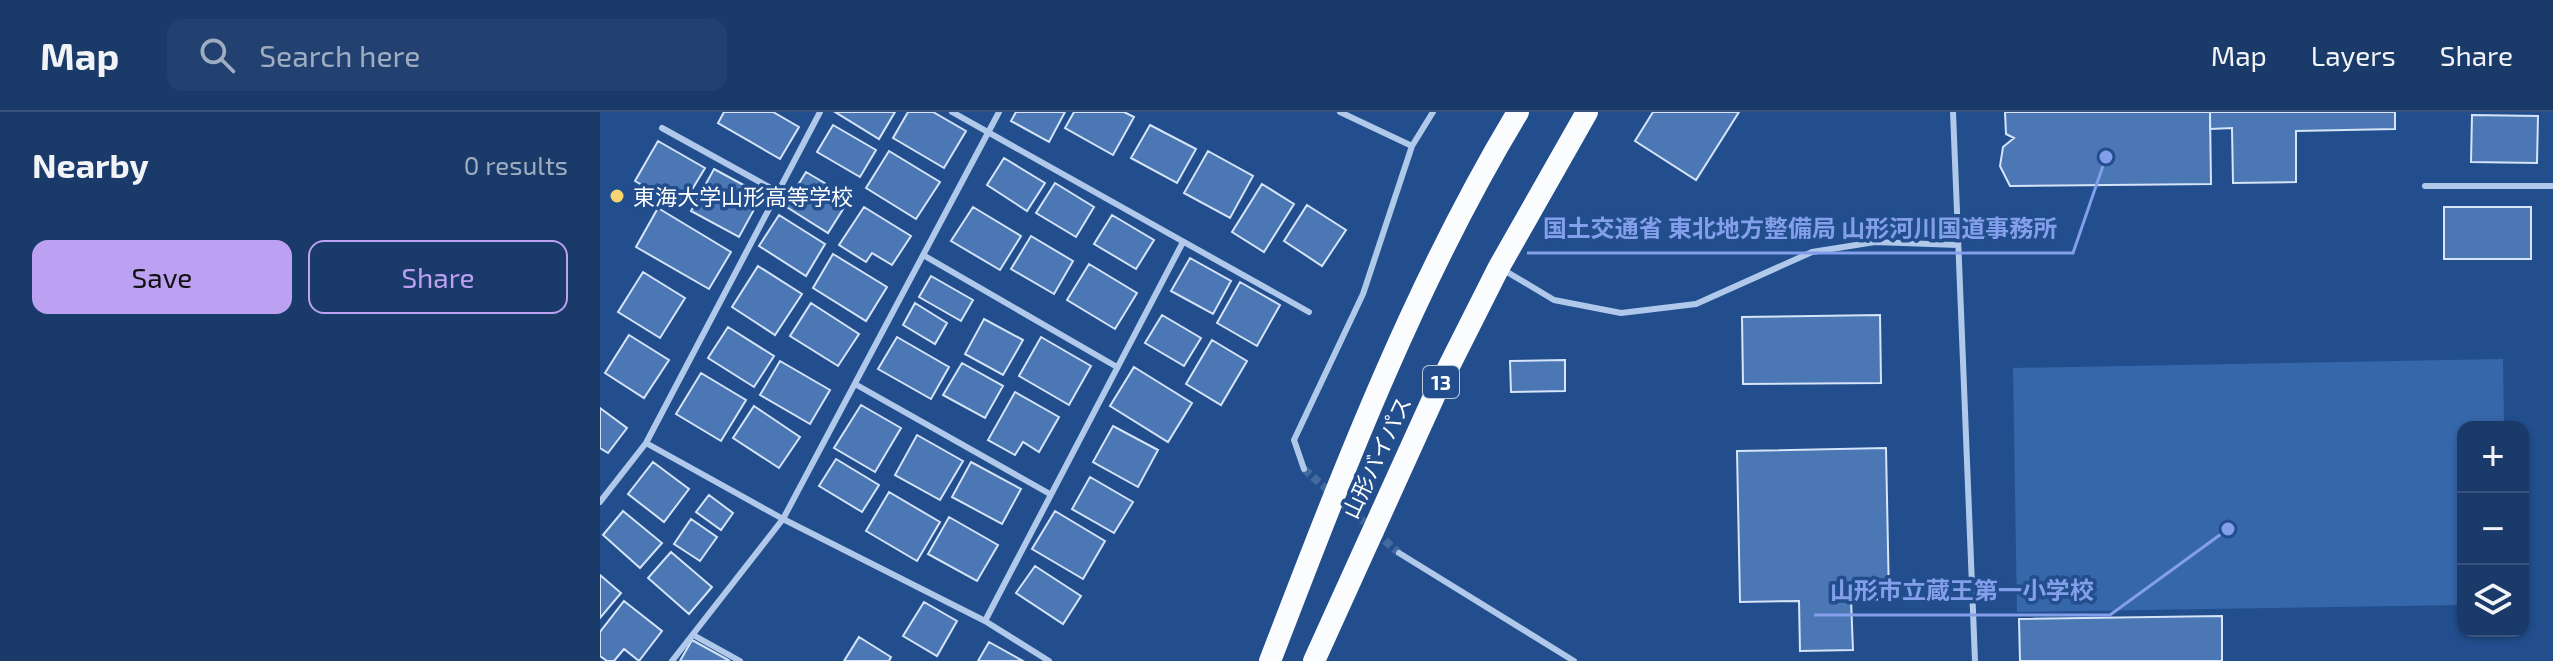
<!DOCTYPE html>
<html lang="en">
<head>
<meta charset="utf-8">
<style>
	body { margin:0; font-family:"Exo 2","Noto Sans JP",sans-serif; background:#234170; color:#f1f3f6 }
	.controls { position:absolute; right:24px; bottom:24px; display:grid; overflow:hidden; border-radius:16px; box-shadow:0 2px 6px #0004 }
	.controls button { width:72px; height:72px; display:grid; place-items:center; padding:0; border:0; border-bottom:2px solid #38547e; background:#1a3a6a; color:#f1f3f6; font:40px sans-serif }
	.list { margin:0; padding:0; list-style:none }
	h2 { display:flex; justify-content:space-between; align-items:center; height:104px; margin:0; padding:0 32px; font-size:34px }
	h2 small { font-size:26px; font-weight:400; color:#9fadc1 }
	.actions { display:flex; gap:16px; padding:24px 32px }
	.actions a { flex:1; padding:18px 0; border:2px solid #bca0f2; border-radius:16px; text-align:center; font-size:28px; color:#bca0f2 }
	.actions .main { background:#bca0f2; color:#111 }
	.icon { flex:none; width:44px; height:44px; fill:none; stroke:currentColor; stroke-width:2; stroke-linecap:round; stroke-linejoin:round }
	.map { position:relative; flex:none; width:1953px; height:549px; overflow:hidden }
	header { display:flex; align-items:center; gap:48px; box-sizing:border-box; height:112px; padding:0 40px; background:#1a3a6a; border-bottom:2px solid #38547e }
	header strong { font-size:38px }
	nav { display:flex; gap:44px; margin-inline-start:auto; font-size:28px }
	.search { width:560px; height:72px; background:#234170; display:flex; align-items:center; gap:20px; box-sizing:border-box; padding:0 28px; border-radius:16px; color:#9fadc1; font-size:30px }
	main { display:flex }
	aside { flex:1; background:#1a3a6a }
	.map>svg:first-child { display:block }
</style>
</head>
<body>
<header>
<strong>Map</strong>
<div class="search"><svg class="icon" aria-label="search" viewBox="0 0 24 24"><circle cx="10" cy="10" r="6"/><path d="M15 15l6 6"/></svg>Search here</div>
<nav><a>Map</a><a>Layers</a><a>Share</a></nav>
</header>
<main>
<aside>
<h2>Nearby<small>0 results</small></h2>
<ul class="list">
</ul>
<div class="actions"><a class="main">Save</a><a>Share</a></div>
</aside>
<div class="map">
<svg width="1953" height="549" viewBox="0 0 1953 549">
	<rect width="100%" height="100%" fill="#224e8d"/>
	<!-- green -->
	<path fill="#3667aa" d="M1903 247 1904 315H1863V493L1417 500 1413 256Z"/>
	<!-- building -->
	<path fill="#4b77b4" stroke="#d5e4f8" stroke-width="2" d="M124 0H173L199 15 180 47 118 11Z
		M235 0H295L279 27Z
		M308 0H333L366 19 344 56 293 26Z
		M416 0H465L449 30 411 9Z
		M474 0H524L534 5 513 43 465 16Z
		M1053 0H1139L1096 68 1035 29Z
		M1405 0H1610L1611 72 1410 74 1400 54 1403 35 1414 26 1406 22Z
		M1610 0H1795V17L1696 19V70L1633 71 1632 16 1610 17Z
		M1872 3 1938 4 1937 51 1871 50Z
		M233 13 276 38 260 65 217 40Z
		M550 13 596 37 577 71 531 46Z
		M58 29 105 56 81 96 35 69Z
		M289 39 340 70 316 107 266 76Z
		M608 39 653 64 630 106 584 81Z
		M404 46 445 71 427 99 387 73Z
		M114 57 162 83 139 125 91 99Z
		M206 60 250 86 228 121 185 94Z
		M455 71 494 95 476 125 436 101Z
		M662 72 694 92 664 140 632 120Z
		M707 93 746 118 722 154 684 129Z
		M264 95 311 124 292 153 272 141 266 150 239 133Z
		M373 95 421 124 400 158 351 129Z
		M1844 95H1931V147H1844Z
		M58 96 131 140 109 177 36 135Z
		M179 103 225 132 206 164 159 134Z
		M512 103 554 128 536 157 494 132Z
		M431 124 473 149 454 182 411 157Z
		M233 142 287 175 266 209 213 176Z
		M590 146 631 169 613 202 571 179Z
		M489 152 537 181 515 217 467 188Z
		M158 154 202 182 175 223 132 195Z
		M43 160 85 186 60 226 18 200Z
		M331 164 373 188 361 209 319 185Z
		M640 170 680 193 657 234 617 211Z
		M211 191 259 222 238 254 190 224Z
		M315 191 347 211 335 232 303 213Z
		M562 203 601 226 584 254 545 231Z
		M1280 203 1281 271 1143 272 1142 205Z
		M384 207 423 228 403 263 365 242Z
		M128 215 174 244 154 275 108 246Z
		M29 223 69 248 44 286 5 261Z
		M297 225 349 255 331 287 278 257Z
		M441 225 491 254 469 293 419 264Z
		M612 228 647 249 621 293 586 272Z
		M965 248V279L911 280 910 249Z
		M180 249 230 278 210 312 160 283Z
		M362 251 403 274 385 306 343 283Z
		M534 255 592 291 568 330 510 294Z
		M101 261 146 288 121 329 76 302Z
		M415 280 459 305 439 340 423 330 415 343 388 328Z
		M261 293 301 316 275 360 234 336Z
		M154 294 200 325 179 356 133 326Z
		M0 296 27 316 8 341 0 336Z
		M513 314 558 338 538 375 493 350Z
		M317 323 363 349 340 388 295 363Z
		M1286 336 1289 487 1251 488 1253 538 1200 539 1199 489 1140 490 1137 339Z
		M236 347 279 373 262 400 219 374Z
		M53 350 89 377 64 410 28 382Z
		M371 350 421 377 402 412 352 385Z
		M490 365 533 390 514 421 472 397Z
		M289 380 340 410 317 449 266 419Z
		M109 383 133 401 121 418 96 400Z
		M23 399 62 431 40 456 3 423Z
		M455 399 505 429 483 467 432 437Z
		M349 405 398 433 377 469 328 442Z
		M91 407 117 425 100 449 74 432Z
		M71 440 112 475 89 502 48 466Z
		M435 454 481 484 463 512 416 481Z
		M0 463 21 481 0 506Z
		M24 489 62 519 39 549 24 537 14 549H7L0 544V520Z
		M324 490 357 509 337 544 303 524Z
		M1622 504V549H1420L1419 507Z
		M259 525 291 545 289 549H244Z
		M92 528 130 549H80Z
		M389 530 423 549H378Z"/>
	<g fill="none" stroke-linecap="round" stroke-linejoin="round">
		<!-- minor-tunnel -->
		<path stroke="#43699e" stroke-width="8" stroke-dasharray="8 4" stroke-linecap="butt" d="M704 357 799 441"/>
		<!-- service -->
		<path stroke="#b0c9eb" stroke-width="6" d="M352 0 709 200
			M740 0 812 34
			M1353 0 1375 549
			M62 16 178 80
			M1825 74H1953
			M323 143 517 255
			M902 157 954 188 1021 201 1096 192 1212 140 1275 130 1358 133
			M255 272 450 382
			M46 331 183 407 385 509 449 549
			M704 357 694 328 763 182 812 34 833 0
			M0 390 46 331 220 0
			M799 441 974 549
			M385 509 583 130
			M95 524 140 549
			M72 549 183 407 399 0"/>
		<!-- trunk -->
		<path stroke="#fafcfe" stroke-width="22" d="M670 549C742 362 814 172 918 0
			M714 549 836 280 899 155 987 0"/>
	</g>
	<!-- markers -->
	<circle fill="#f7d472" stroke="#224e8d" stroke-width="3" cx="17" cy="84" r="8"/>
	<g text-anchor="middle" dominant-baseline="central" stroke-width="7" stroke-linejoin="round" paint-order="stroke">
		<!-- shield labels -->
		<rect fill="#224e8d" stroke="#bdcadd" stroke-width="2" x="823" y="254" width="36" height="32" rx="6"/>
		<g font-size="20" font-weight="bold" fill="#fff">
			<text x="841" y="270">13</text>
		</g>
		<!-- poi labels -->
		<g font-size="22" fill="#fff" stroke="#224e8d" text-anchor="start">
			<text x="33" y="84">東海大学山形高等学校</text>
		</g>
		<!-- street labels -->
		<g font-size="22" fill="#fff" stroke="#224e8d">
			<text transform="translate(776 345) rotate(-65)">山形バイパス</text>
		</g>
	</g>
	<!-- callouts -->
	<path fill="none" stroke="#839eea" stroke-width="3" d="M1506 45L1473 141H927M1628 417L1510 503H1214"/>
	<g fill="#839eea" stroke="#224e8d" stroke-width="3">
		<circle cx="1506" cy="45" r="8"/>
		<circle cx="1628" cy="417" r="8"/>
	</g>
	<g font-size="24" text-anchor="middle" font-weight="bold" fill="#839eea" stroke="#224e8d" stroke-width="7" stroke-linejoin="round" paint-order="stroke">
		<text x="1200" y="125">国土交通省 東北地方整備局 山形河川国道事務所</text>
		<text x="1362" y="487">山形市立蔵王第一小学校</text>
	</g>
</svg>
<div class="controls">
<button>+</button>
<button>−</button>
<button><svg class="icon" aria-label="layers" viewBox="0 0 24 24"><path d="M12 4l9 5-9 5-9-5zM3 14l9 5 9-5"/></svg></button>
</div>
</div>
</main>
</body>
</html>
